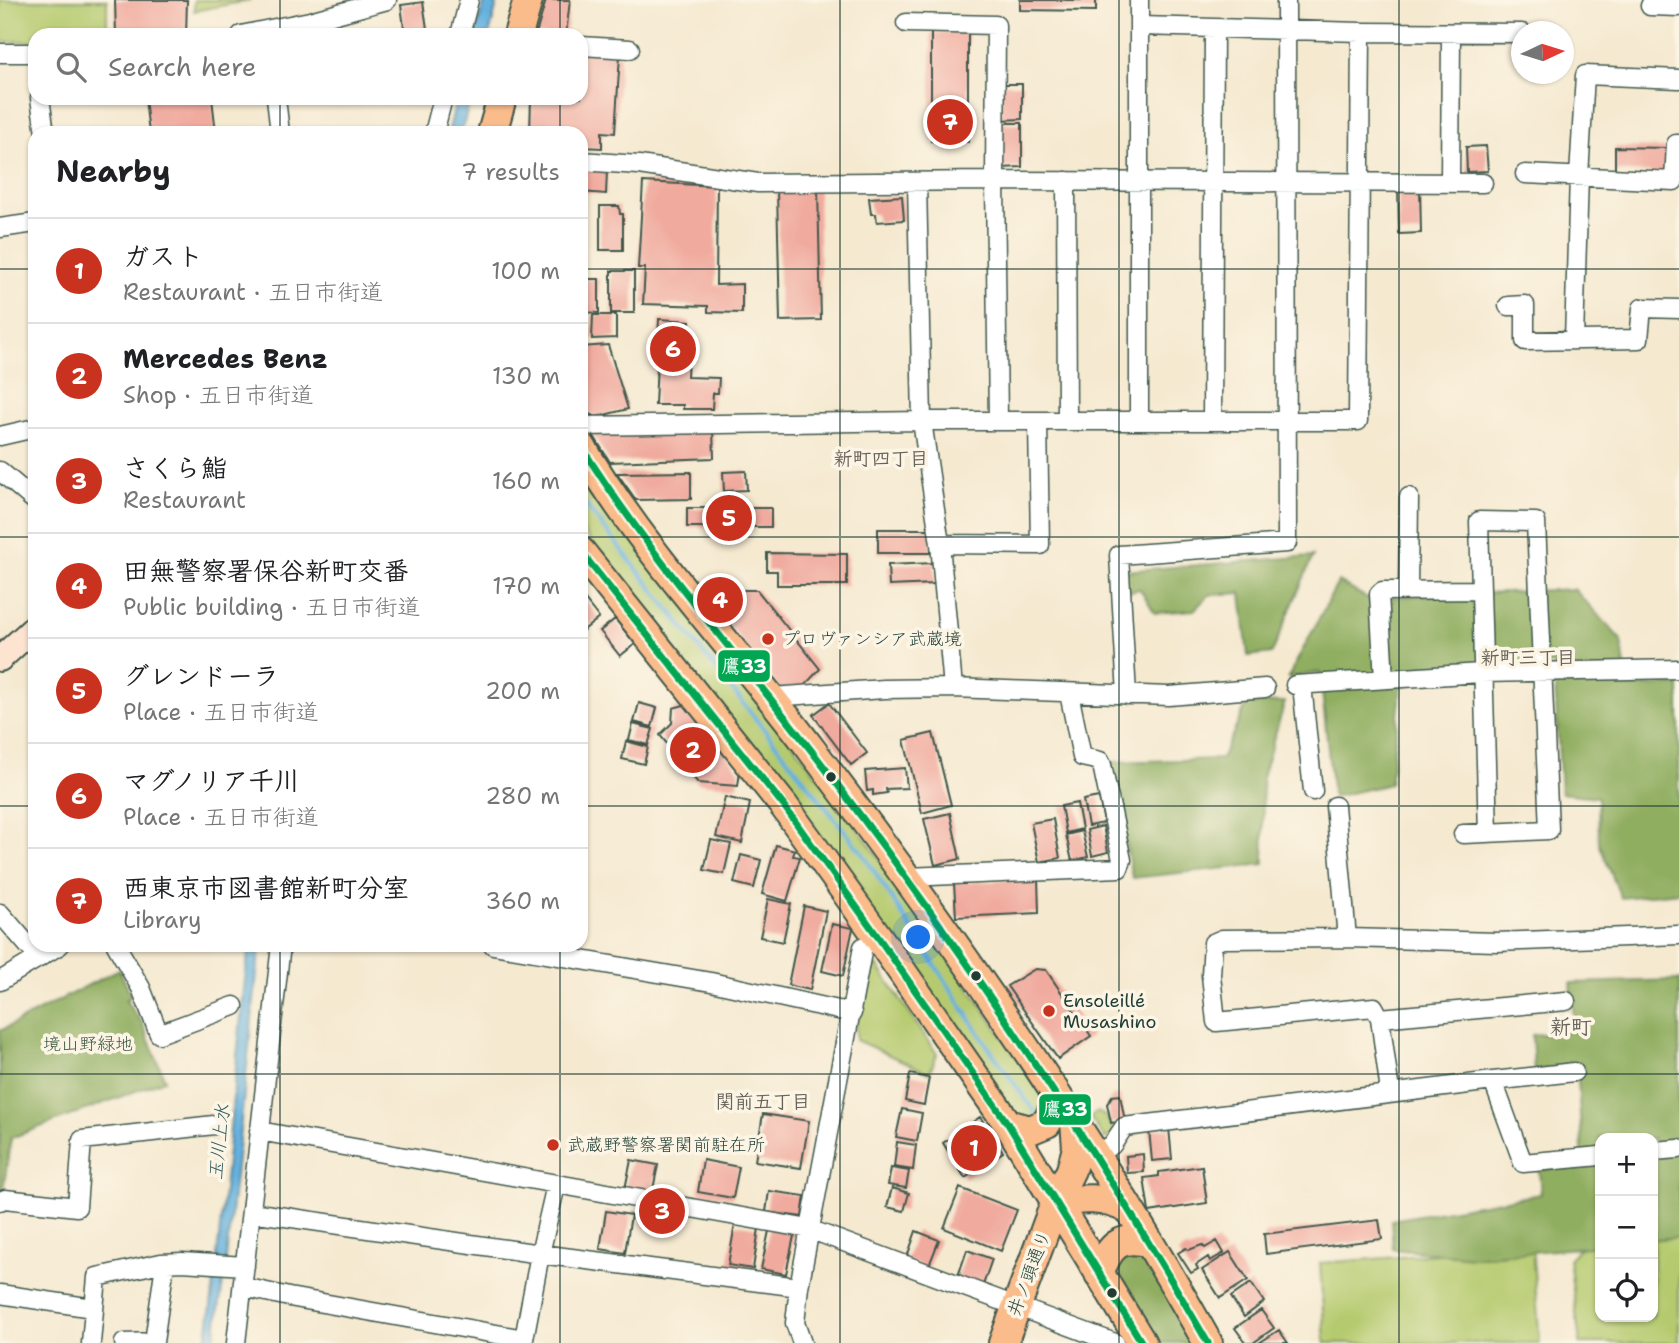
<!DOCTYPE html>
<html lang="en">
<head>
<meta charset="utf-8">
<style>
	body { margin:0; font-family:"Shantell Sans","Klee One",sans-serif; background:#f6f6f6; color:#202124 }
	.controls { position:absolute; right:21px; bottom:21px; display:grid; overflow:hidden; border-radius:14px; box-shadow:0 2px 5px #0004 }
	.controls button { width:63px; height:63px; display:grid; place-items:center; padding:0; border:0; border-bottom:2px solid #e0e0e0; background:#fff; color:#202124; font:35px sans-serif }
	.compass { position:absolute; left:1511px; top:21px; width:63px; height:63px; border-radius:50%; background:#fff; box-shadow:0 2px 5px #0004; rotate:86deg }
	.you { position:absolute; left:919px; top:938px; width:24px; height:24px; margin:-18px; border:5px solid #fff; border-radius:50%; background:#1a73e8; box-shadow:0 0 0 10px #1a73e833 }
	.badge { display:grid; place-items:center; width:46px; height:46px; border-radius:50%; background:#c8321e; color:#fff; font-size:23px; font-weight:700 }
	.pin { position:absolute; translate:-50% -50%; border:4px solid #fff; box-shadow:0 2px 7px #0006 }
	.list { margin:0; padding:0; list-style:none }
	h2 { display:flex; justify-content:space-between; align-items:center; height:91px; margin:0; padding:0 28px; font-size:30px }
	h2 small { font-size:23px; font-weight:400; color:#757577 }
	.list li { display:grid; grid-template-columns:46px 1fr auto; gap:21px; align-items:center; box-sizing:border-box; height:105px; padding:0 28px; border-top:2px solid #e0e0e0 }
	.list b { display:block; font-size:26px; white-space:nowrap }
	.list p { margin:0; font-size:23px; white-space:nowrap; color:#757577 }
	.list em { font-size:23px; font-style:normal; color:#757577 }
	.icon { flex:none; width:38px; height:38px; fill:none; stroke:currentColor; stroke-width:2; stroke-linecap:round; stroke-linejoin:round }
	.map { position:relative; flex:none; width:1679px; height:1343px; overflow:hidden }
	.search { position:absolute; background:#fff; box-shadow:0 2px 5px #0004; left:28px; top:28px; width:560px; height:77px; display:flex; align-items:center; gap:18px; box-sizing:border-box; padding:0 24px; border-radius:21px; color:#757577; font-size:26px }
	.panel { position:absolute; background:#fff; box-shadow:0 2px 5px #0004; left:28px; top:126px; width:560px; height:826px; border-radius:21px }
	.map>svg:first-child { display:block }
</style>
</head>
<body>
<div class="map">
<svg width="1679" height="1343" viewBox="0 0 1679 1343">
	<rect width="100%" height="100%" fill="#fcf5e5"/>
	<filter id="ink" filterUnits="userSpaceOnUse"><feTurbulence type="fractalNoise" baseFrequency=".0143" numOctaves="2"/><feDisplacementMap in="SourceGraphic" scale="14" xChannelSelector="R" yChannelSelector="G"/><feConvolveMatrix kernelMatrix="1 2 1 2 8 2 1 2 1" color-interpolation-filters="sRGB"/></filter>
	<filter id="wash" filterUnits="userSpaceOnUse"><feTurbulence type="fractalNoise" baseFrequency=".00686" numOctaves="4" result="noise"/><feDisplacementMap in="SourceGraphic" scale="28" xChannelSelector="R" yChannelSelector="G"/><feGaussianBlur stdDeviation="1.57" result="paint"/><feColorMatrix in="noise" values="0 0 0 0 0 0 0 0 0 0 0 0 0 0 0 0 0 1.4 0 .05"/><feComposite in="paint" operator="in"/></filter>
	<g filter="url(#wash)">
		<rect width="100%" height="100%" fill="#f5e9d0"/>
		<!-- green -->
		<path fill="#b5ca6e" stroke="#6a8451" stroke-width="2" d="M0 0H107V35H35V41L0 42Z
			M194 0H251L194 11Z
			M581 465 870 845 1047 1100 1034 1119 1014 1115 581 528Z
			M877 965 937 1054 929 1073 856 1040 857 1013 871 969Z
			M1098 1112 1105 1116 1114 1130 1112 1136 1105 1139 1090 1117Z
			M1679 1236V1343H1580L1569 1259 1583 1244 1600 1242V1317H1653V1238Z
			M1532 1247 1540 1343H1325L1320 1263Z"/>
		<!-- forest -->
		<path fill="#90ae61" stroke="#58764a" stroke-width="2" d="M1313 556 1272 653 1248 656 1241 593 1209 595 1194 610 1155 613 1140 589 1123 593 1124 571Z
			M1338 582 1367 598 1574 589 1621 640 1628 686 1679 685V892L1621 898 1599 843 1598 797 1561 793 1554 664 1403 673 1390 784 1333 797 1320 672 1288 678Z
			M1285 702 1262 777 1264 864 1132 878 1111 762 1221 759 1247 704Z
			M119 969 131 995 126 1001 142 1023 165 1080 11 1138 3 1191 0 1198V1031Z
			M1679 980V1237L1653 1240V1138H1600V1246L1472 1257 1393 1249 1391 1220 1541 1194 1539 1170 1583 1165 1577 1065 1534 1071 1532 1035 1575 1031 1571 983Z
			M1130 1252 1146 1254 1198 1343H1159L1114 1264Z"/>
		<!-- water -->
		<path fill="#65b1de" stroke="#427789" stroke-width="2" d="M485 0H498L489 35H475Z
			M457 98H471L461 133H448Z
			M249 945H260L225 1269 214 1343H206C225 1211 233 1077 249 945Z"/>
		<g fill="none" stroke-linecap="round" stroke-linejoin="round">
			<!-- stream -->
			<path stroke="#65b1de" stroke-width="4.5" d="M581 499 863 854 987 1045 1034 1111"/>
		</g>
		<g id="blocks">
			<!-- building -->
			<path fill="#f0aa9e" d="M115 0H187L186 35H116Z
				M546 0H570L566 35 536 34Z
				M1020 0H1096V11L1020 10Z
				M423 2 428 35H405L401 5Z
				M931 33H968V142L931 141Z
				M581 51 620 55 615 133 602 132V148L581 147V133H530L531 98H581Z
				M1001 84H1022V119L1001 120Z
				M145 98H212L216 133H149Z
				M1001 123H1022V167L1001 168Z
				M1486 146 1488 171 1467 172 1466 147Z
				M1615 147 1667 148 1666 173 1615 172Z
				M581 169 607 171 606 194 581 192Z
				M643 182 717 186 716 285 742 284V313L708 312V306L643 304 645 268H638Z
				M1398 187H1420L1421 233 1399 234Z
				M818 189 821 320 780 321 777 190Z
				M902 196 904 220 877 222 876 214H871L869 198Z
				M600 206H619L620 214H623V250H600Z
				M611 271H634V313H611Z
				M582 279H599V313L582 312Z
				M593 315H616V338L592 339Z
				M659 319 690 321 687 377 719 378 718 393H713L712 409H683V405H655Z
				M608 345 628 409 596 417 587 413 581 398V347Z
				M713 430 714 458 610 462 592 433Z
				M746 471 747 490 724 491 723 472Z
				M691 472V499L636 500 617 473Z
				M687 508H771V527H687Z
				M878 529H931V553H878Z
				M767 553 847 554V585H777V571H767Z
				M934 563 935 584 889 586 888 565Z
				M742 590H757L820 669 803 687 780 689 716 609 718 608 712 600 721 593H730L733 596Z
				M581 595 599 618 581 632Z
				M615 619 635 644 620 656 600 631Z
				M639 703 657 708 652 727 634 722Z
				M829 703 867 753 851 765 813 715Z
				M688 704 740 772 738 786 698 783 660 735 672 723 673 708Z
				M633 724 653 729 648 745 629 740Z
				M933 733 951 805 922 813 904 740Z
				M626 741 648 747 644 764 622 759Z
				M905 768 907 788 886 789 887 793 873 795V790L867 791 865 771Z
				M725 797 750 803 742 843 716 837Z
				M1099 797 1104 823 1088 826 1083 800Z
				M1077 803 1082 829 1066 833 1061 806Z
				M950 813 960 859 935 865 924 819Z
				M1053 819 1060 858 1039 862 1031 823Z
				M1103 826 1108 852 1092 856 1087 830Z
				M1082 831 1088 857 1072 861 1066 835Z
				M711 840 731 844 724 874 704 870Z
				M776 845 795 850 793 856 800 857 787 901 762 894Z
				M741 855 761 860 754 888 734 883Z
				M1038 879 1039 913 956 917 954 883Z
				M768 899 791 904 783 942 760 937Z
				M804 906 826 911 810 990 788 985Z
				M832 924 853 928 843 976 822 971Z
				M1035 969 1046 970 1091 1036 1058 1059 1007 986Z
				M910 1074 929 1078 924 1105 905 1101Z
				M1120 1095 1125 1121 1111 1123 1107 1104 1112 1096Z
				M902 1109 922 1113 917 1141 896 1137Z
				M763 1114 809 1121 801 1168 755 1161Z
				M980 1117 1003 1152 965 1178 943 1143Z
				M1169 1128 1172 1159 1152 1161 1149 1130Z
				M897 1142 916 1145 913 1170 894 1167Z
				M1143 1154 1144 1172 1127 1173 1126 1156Z
				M631 1160 658 1165 652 1194 625 1189Z
				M703 1160 739 1167 733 1198 698 1192Z
				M1202 1166 1207 1203 1149 1212 1144 1178 1159 1176V1172Z
				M891 1168 909 1171 906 1188 888 1185Z
				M892 1188 909 1193 904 1211 887 1207Z
				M960 1188 1017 1210 1001 1251 944 1228Z
				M769 1191 805 1196 802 1217 766 1212Z
				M645 1208 672 1213 669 1231 642 1226Z
				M606 1211 631 1215 625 1253 600 1249Z
				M1379 1220 1382 1239 1266 1254 1264 1234Z
				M735 1224 759 1228 753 1269 728 1265Z
				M770 1226 795 1231 786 1274 761 1269Z
				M916 1231 939 1240 928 1268 906 1260Z
				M1217 1241 1224 1253 1210 1261 1208 1257 1196 1265 1198 1269 1191 1273 1178 1253 1186 1248 1189 1250 1202 1245 1205 1248Z
				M967 1250 992 1259 982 1288 957 1279Z
				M1230 1252 1248 1280 1220 1298 1202 1270Z
				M1251 1283 1264 1302 1244 1317 1231 1297Z
				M1261 1310 1274 1328 1253 1343H1246L1235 1328Z
				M1279 1330 1288 1343H1259Z"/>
		</g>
	</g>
	<g filter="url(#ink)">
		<use href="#blocks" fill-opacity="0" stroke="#3f574b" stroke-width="2"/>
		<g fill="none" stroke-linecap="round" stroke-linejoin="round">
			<defs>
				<path id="minor" d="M1653 0 1650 6 1679 7
					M906 23 996 25 995 181 998 421
					M1140 26 1361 32 1522 33
					M241 35 310 21 387 0
					M460 35 469 0
					M581 46 630 49
					M0 53H35
					M40 98 45 133
					M276 98 280 133
					M434 133 443 98
					M581 161 639 165 758 183 995 181 1483 183
					M1525 174 1674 181 1676 144H1679
					M1066 181 1067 421
					M917 182 922 421 940 544 953 688
					M1450 182 1451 34
					M0 228 35 223
					M1508 306 1525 305V341L1639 339 1642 308 1679 309
					M1574 340 1579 176 1585 75 1679 79
					M1139 421V0
					M1212 421 1214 28
					M581 426 922 421H1358L1361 32
					M0 436 35 428
					M0 471 35 501
					M940 544 1040 545 1038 421
					M1408 590 1409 497
					M1384 679 1379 594 1382 591 1480 590
					M1295 685 1481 673 1679 669
					M1302 685 1313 791
					M1127 695 1119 555 1287 543 1286 0
					M772 697 884 689 953 688 1169 696 1265 688
					M1335 806 1347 938
					M1463 834 1549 830 1536 522 1479 521 1488 833
					M907 877 1119 868 1122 860 1102 765 1100 761 1082 757 1069 693
					M0 913 39 958
					M116 945 141 988 159 1034 234 1006
					M493 945 711 982 852 1013
					M0 981 60 945
					M1380 1018 1566 1001
					M1493 1081 1574 1072
					M1390 1092 1380 1018 1374 1007 1216 1022 1211 975 1213 943 1222 939 1347 938 1497 942 1679 935
					M259 1131 809 1229 1115 1343
					M1653 1151 1679 1149
					M1095 1154 1112 1145 1124 1127 1493 1081 1523 1163 1600 1156
					M0 1201 5 1199 77 1207 82 1140 214 1125
					M251 1212 540 1254 799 1287
					M244 1287 289 1297 524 1339 540 1254 556 1185
					M0 1294 93 1308
					M91 1343 97 1277 161 1263 182 1262 245 1266
					M124 1343 154 1342 164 1271 161 1263
					M236 1343 281 945
					M802 1343 795 1323 799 1287 863 947 878 937"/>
				<path id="secondary" d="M0 659 35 627"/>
				<path id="primary" d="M518 35 528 0
					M492 133 502 98
					M581 446C646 556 737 650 814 753 957 941 1092 1137 1208 1343
					M581 552 784 806 878 937 1008 1124 1142 1343
					M1008 1124 1030 1130 1047 1123 1054 1107V1090
					M1055 1203C1083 1198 1102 1196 1128 1209
					M1099 1274C1109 1247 1119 1234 1149 1243
					M1003 1343 1055 1203 1071 1170 1077 1148 1075 1122"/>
			</defs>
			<!-- minor casing -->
			<use href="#minor" stroke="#3f574b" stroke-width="21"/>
			<!-- secondary casing -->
			<use href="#secondary" stroke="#3f574b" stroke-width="28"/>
			<!-- primary casing -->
			<use href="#primary" stroke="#3f574b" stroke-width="32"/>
			<!-- minor -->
			<use href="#minor" stroke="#fff" stroke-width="18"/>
			<!-- secondary -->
			<use href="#secondary" stroke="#fde4d1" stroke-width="24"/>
			<!-- primary -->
			<use href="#primary" stroke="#fabc8b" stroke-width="28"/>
			<defs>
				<path id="bus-1" d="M581 446C656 566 752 671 837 784 972 963 1096 1149 1208 1343
					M581 552 784 806 878 937 1008 1124 1142 1343"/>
			</defs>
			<!-- bus-1 casing -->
			<use href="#bus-1" stroke="#fcf5e5" stroke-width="12"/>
			<!-- bus-1 -->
			<use href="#bus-1" stroke="#00a651" stroke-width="7"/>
		</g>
	</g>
	<!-- grid -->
	<path fill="none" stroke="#1f3d34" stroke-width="2" stroke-opacity="0.55" d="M280 0V35M560 0V35M840 0V1343M1119 0V1343M1399 0V1343M280 98V133M560 98V133M0 269H35M581 269H1679M0 537H35M581 537H1679M0 806H35M581 806H1679M280 945V1343M560 945V1343M0 1074H1679"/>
	<!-- markers -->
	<g fill="#c8321e" stroke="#fcf5e5" stroke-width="2.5">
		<circle cx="768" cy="639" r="7"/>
		<circle cx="1049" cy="1011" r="7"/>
		<circle cx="553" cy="1145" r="7"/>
	</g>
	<g fill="#1f3d34" stroke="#fcf5e5" stroke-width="2.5">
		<circle cx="831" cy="777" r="6"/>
		<circle cx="976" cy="976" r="6"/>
		<circle cx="1112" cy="1293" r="6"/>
	</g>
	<g text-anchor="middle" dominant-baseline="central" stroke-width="7" stroke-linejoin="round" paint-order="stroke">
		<!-- poi labels -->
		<g font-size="18" fill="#1f3d34" stroke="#fcf5e5" text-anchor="start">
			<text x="782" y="639">プロヴァンシア武蔵境</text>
			<text x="1063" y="1001">Ensoleillé<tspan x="1063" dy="21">Musashino</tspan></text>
			<text x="567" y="1145">武蔵野警察署関前駐在所</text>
		</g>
		<!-- park labels -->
		<g font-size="18" fill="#3d5940" stroke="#fcf5e5">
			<text x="88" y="1044">境山野緑地</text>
		</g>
		<!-- street labels -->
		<g font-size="18" fill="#1f3d34" stroke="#fcf5e5">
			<text transform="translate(1029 1273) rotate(-69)">井ノ頭通り</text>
		</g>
		<!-- neighbourhood labels -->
		<g font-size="19" font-weight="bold" fill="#686359" stroke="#fcf5e5">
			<text x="881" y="458">新町四丁目</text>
			<text x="1528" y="657">新町三丁目</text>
			<text x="763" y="1101">関前五丁目</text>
		</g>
		<!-- water labels -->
		<g font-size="19" font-style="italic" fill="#305a5e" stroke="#fcf5e5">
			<text transform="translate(219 1142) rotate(-84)">玉川上水</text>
		</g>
		<!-- quarter labels -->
		<g font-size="21" font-weight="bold" fill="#686359" stroke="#fcf5e5">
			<text x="1571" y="1027">新町</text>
		</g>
	</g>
	<g stroke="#fcf5e5" stroke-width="2.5">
		<rect x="717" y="649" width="54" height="34" rx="7" fill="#00a651"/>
		<rect x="1038" y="1093" width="54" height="33" rx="7" fill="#00a651"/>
	</g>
	<g font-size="19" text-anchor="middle" font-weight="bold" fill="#fff">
		<text x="744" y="673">鷹33</text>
		<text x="1065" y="1116">鷹33</text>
	</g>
</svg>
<div class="controls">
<button>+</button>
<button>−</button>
<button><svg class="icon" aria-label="locate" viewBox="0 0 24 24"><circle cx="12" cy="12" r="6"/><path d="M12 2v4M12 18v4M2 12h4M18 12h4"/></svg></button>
</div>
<svg class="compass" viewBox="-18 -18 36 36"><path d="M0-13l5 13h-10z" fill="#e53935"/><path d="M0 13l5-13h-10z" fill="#757577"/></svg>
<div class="you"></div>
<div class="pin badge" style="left:974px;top:1148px">1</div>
<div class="pin badge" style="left:693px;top:750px">2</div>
<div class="pin badge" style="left:662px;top:1211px">3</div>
<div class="pin badge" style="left:720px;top:600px">4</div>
<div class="pin badge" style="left:729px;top:518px">5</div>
<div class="pin badge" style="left:673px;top:349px">6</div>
<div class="pin badge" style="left:950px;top:122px">7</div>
<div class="search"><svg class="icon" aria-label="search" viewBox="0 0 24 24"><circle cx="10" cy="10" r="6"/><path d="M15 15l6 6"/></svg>Search here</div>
<section class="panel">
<h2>Nearby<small>7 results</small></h2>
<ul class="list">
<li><span class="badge">1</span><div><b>ガスト</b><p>Restaurant · 五日市街道</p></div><em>100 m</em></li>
<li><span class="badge">2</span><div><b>Mercedes Benz</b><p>Shop · 五日市街道</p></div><em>130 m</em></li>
<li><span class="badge">3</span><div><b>さくら鮨</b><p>Restaurant</p></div><em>160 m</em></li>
<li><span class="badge">4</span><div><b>田無警察署保谷新町交番</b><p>Public building · 五日市街道</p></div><em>170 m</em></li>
<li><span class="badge">5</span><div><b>グレンドーラ</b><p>Place · 五日市街道</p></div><em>200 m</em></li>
<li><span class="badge">6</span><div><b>マグノリア千川</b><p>Place · 五日市街道</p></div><em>280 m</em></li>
<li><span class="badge">7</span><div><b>西東京市図書館新町分室</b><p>Library</p></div><em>360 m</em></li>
</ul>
</section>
</div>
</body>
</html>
